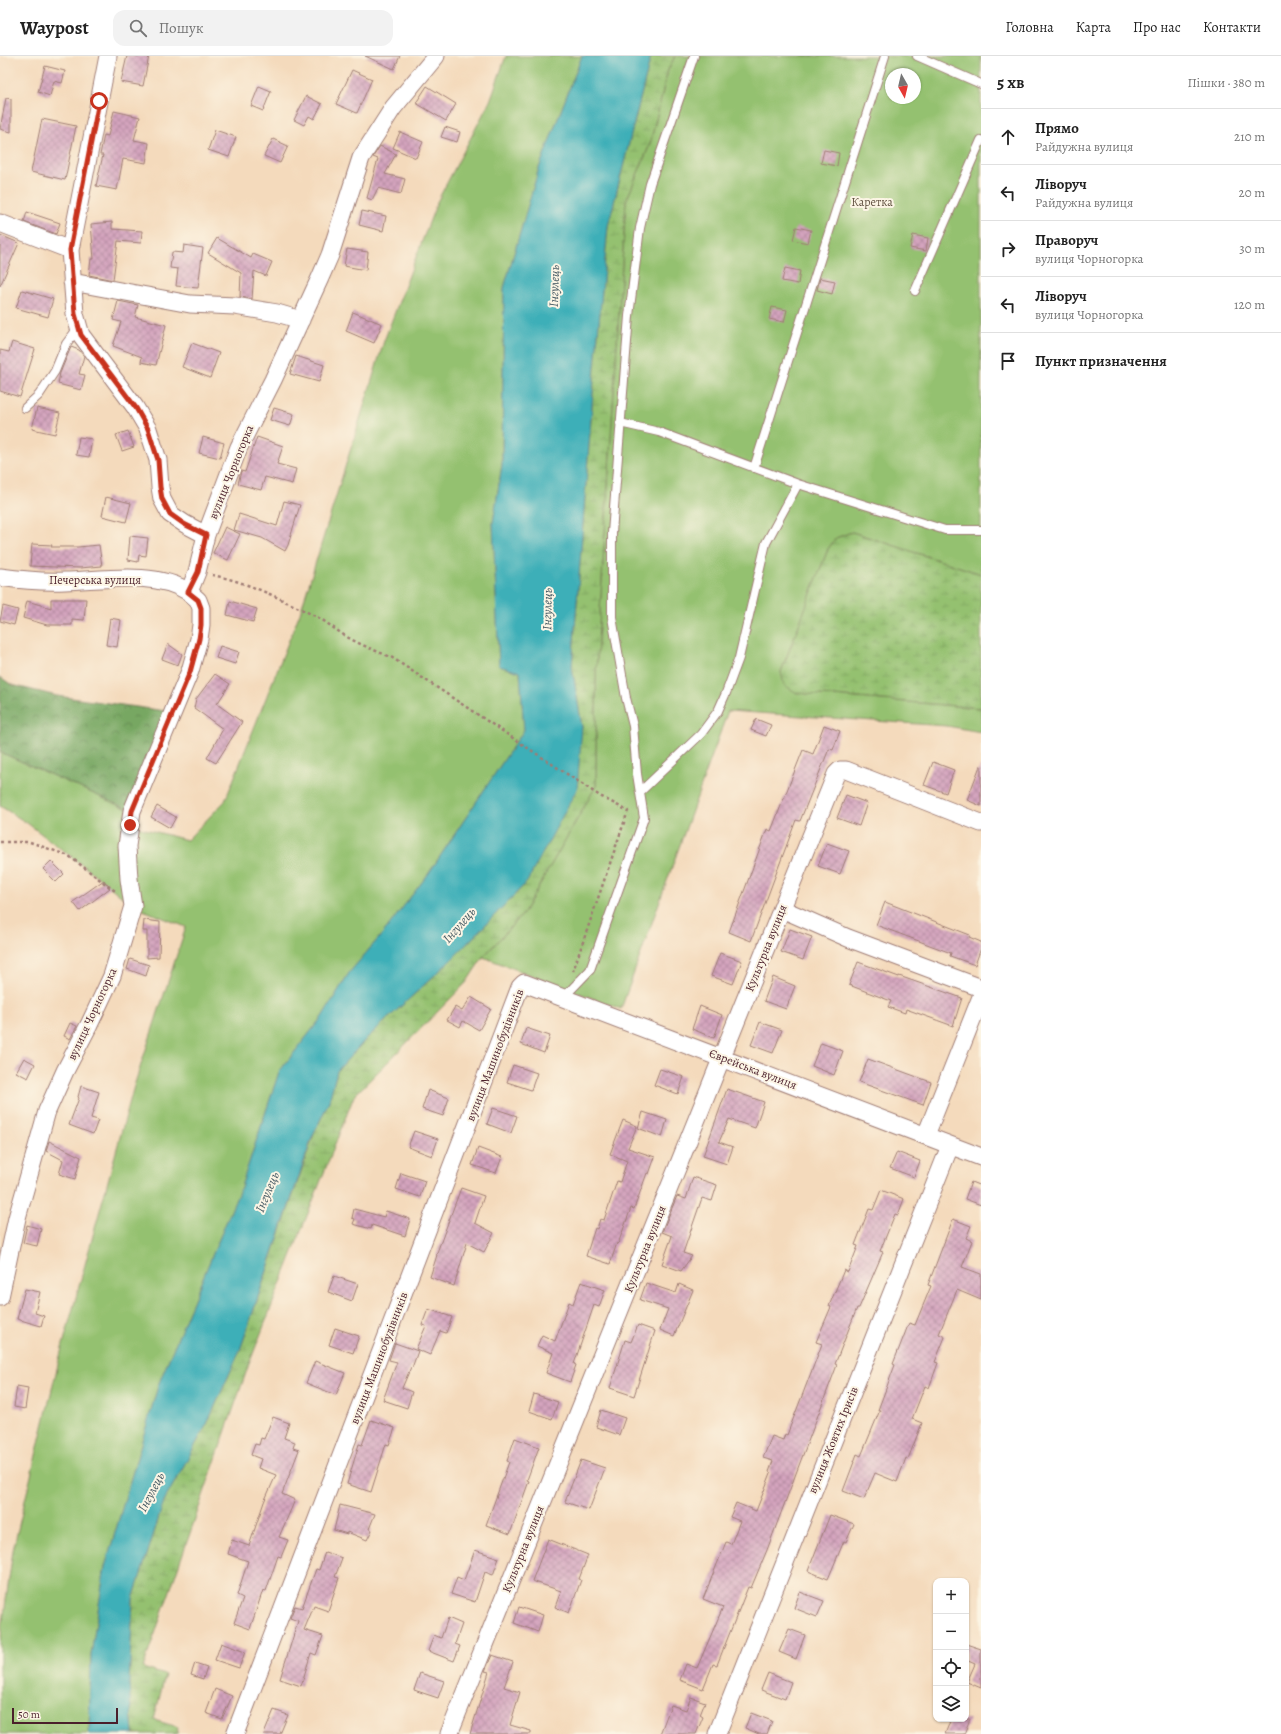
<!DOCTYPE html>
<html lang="uk">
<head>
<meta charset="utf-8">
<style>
	body { margin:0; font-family:Alegreya,serif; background:#f2f2f2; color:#222 }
	.controls { position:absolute; right:12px; bottom:12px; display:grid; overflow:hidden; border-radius:8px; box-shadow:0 1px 3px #0004 }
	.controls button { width:36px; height:36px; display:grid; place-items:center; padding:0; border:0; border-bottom:1px solid #e0e0e0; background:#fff; color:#222; font:20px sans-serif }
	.compass { position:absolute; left:885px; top:12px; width:36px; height:36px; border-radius:50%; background:#fff; box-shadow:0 1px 3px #0004; rotate:172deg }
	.scale { position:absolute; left:12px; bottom:10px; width:106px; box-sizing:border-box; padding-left:4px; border:2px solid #4a1f2b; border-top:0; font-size:11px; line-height:14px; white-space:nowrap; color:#4a1f2b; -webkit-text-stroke:3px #fcf5e5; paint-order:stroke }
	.stop { position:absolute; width:12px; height:12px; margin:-9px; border:3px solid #c8321e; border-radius:50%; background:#fff }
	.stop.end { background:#c8321e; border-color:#fff; box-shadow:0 1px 4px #0008 }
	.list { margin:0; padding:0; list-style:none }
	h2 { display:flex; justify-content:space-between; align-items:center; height:52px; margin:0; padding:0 16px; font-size:17px }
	h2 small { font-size:13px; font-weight:400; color:#767676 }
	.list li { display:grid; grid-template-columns:26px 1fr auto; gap:12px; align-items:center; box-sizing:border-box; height:56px; padding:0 16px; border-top:1px solid #e0e0e0 }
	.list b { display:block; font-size:15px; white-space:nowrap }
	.list p { margin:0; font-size:13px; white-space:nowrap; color:#767676 }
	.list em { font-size:13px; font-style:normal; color:#767676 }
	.icon { flex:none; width:22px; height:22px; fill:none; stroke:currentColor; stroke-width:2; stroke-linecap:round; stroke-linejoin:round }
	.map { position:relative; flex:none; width:981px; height:1678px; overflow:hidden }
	header { display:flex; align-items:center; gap:24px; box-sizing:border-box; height:56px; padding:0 20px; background:#fff; border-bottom:1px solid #e0e0e0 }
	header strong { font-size:19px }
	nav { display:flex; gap:22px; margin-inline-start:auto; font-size:14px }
	.search { width:280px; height:36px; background:#f2f2f2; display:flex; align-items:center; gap:10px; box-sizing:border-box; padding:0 14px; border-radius:12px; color:#767676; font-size:15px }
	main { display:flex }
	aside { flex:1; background:#fff }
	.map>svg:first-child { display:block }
</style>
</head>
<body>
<header>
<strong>Waypost</strong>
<div class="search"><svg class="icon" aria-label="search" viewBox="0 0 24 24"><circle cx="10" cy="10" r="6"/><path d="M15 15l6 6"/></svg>Пошук</div>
<nav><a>Головна</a><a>Карта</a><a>Про нас</a><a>Контакти</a></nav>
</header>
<main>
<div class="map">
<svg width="981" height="1678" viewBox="0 0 981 1678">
	<defs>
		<pattern id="forest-crowns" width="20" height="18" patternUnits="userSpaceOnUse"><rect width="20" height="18" fill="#77a762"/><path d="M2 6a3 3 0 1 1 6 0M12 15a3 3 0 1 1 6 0" fill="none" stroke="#648751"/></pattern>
		<pattern id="wetland-marsh" width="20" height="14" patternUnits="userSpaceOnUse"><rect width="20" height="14" fill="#94c170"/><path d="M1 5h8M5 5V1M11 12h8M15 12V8" fill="none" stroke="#81a561"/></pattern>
		<pattern id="building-cross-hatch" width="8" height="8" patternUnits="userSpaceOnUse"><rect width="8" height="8" fill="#d4a4be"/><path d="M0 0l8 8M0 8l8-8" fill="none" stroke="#ae859b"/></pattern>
	</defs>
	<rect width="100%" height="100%" fill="#fcf5e5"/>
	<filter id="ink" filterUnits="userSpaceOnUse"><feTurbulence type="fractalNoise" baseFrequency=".025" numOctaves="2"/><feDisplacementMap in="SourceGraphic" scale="8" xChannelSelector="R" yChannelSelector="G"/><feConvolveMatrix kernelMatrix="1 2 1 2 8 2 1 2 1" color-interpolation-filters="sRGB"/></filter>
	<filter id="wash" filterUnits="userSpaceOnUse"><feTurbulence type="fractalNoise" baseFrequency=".012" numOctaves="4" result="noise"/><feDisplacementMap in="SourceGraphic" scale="16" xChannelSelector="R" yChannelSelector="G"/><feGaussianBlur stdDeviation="0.9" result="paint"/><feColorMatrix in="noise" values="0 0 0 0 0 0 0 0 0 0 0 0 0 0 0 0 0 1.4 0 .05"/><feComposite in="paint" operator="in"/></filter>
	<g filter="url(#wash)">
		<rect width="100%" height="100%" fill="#f4dabc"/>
		<!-- green -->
		<path fill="#94c170" stroke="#6f704e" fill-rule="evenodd" d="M506 0H582L539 112 504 232 502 409 493 467 499 610 520 616 524 674 429 817 384 876 349 917 322 961 279 1016 241 1131 159 1327 105 1511 91 1599 89 1678H0V1587L13 1494 61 1296 134 1030 186 871 133 850 103 825 27 767 0 750V696L132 755 130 769 187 784 225 745 301 554 384 285 437 146 490 45Z
			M675 0H981V518L852 476 836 482 828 493 781 616 797 637 981 652V676L947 670 728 655 621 953 483 901 523 858 596 730V617L626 145 650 88 668 14ZM891 18H915V42H891Z"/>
		<!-- forest -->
		<path fill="url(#forest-crowns)" stroke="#606346" d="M0 621 12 629 57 640 173 656 132 755 0 696Z"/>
		<!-- wetland -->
		<path fill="url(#wetland-marsh)" stroke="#6f704e" d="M651 0H675L668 14 650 88 626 145 596 617V730L523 858 483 901 466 927 354 1040 249 1308 143 1612 165 1619 154 1664 178 1671 177 1678H133L129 1628 133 1543 164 1445 207 1368 240 1294 314 1078 329 1045 337 1015 367 982 451 904 527 826 582 671 572 611 595 310 608 170Z
			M852 476 981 518V652L797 637 784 629 781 616 828 493 836 482Z"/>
		<!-- water -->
		<path fill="#3eafb8" stroke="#446772" d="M582 0H651L608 170 595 310 572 611 582 671 577 733 527 826 451 904 367 982 337 1015 329 1045 312 1082 240 1294 207 1368 164 1445 133 1543 129 1628 133 1678H89L91 1599 105 1511 159 1327 241 1131 279 1016 322 961 349 917 384 876 429 817 524 674 520 616 499 610 493 467 502 409 504 232 539 112Z"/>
		<g id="blocks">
			<!-- building -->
			<path fill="url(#building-cross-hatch)" d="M127 0H149L143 30 121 26Z
				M365 0H400L394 13Z
				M45 10 65 15 62 27 54 25 50 40 38 36Z
				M352 14 372 23 357 57 336 48Z
				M259 30 271 35 263 55 251 50Z
				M427 30 456 48 446 65 416 47Z
				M306 40 322 48 314 63 309 60 304 69 294 64Z
				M6 42 11 43V76L0 73Z
				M114 55 140 61 134 84 149 87 146 107 123 103 117 134 96 130 103 99H100L104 79 108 80Z
				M42 63 76 70 65 124 31 116Z
				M445 71 460 76 457 86 441 81Z
				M215 74 236 81 229 101 208 94Z
				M400 76 423 86 416 102 393 92Z
				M273 83 288 90 280 107 264 100Z
				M380 90 396 98 385 118 405 123 401 138 378 132 372 144 367 142 378 103 373 101Z
				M824 94 839 97 837 110 821 107Z
				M362 155 386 160 383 175 359 169Z
				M27 156 60 167 56 178 24 166Z
				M112 166V173L142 175 141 187 118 185 113 224 89 219 91 203H94L91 168Z
				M796 171 811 174 808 187 793 184Z
				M0 179 19 187 0 230Z
				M913 179 928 182 926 195 910 192Z
				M217 182 251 202 253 198 272 206 266 220 254 215 252 243 240 241 241 217 208 197Z
				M184 189 203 192 198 232 176 230 178 213 170 212 172 196 183 197Z
				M347 193 368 196 366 214 344 210Z
				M785 212 800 215 798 228 782 225Z
				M820 222 835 225 832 238 817 234Z
				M22 234 53 243 48 261 16 252Z
				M118 245 138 249 135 261 166 269 156 309 141 306 142 301 113 290 121 266 113 264Z
				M772 251 787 254 784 266 769 263Z
				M353 256 382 268 374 287 346 275Z
				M12 286 35 293 20 341 0 335V294L9 296Z
				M192 287 219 297 210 322 182 311Z
				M71 291 79 294 84 300 79 318 85 319 81 334 58 328 60 317Z
				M296 300 324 309 319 326 290 318Z
				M37 352 60 357 55 378 32 373Z
				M274 352 294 358 290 370 270 364Z
				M128 375 134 391 122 395 116 379Z
				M79 381 92 383 89 401 76 399Z
				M203 381 224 387 220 402 199 397Z
				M257 381 283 390 277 408 296 413 292 428 265 421 261 434 238 428 241 415 245 416Z
				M106 441 131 447 126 466 102 460Z
				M284 445 300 449 288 489 285 495 262 482 234 474 239 458 277 470Z
				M225 471 240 478 228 504 213 497Z
				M130 480 148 482 146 500 139 499 138 506 128 504Z
				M32 488 52 489 51 491H78L99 489 102 510 80 512 30 510Z
				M51 543H86L84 564 72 563V569H47L23 562 27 545 51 552Z
				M230 545 257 553 253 566 227 559Z
				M3 550 18 554 14 569 0 565Z
				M110 562 121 564 117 591 106 589Z
				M168 588 182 598 178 609 162 603Z
				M220 590 239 596 235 608 216 602Z
				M215 618 230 628 217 648 242 666 216 707 207 702 223 673 194 652 196 643Z
				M756 663 771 669 766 680 751 674Z
				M824 669 840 675 833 694 829 693 800 765 796 764 751 885 729 876 767 773 771 775 803 694 813 698Z
				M933 706 954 714 946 737 924 729Z
				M980 710H981V750L967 744Z
				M846 739 867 747 859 770 837 762Z
				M157 750 176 761 170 772 151 761Z
				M827 787 849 795 840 818 818 810Z
				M51 805 64 818 56 826 43 813Z
				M104 824 110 832 80 855 73 846Z
				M885 846 970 879 969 881 981 886V892L975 909 950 900 951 897 876 869Z
				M144 864 160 866 159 901 147 902V875H143Z
				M790 873 812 881 803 904 781 896Z
				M720 897 742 905 733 928 711 920Z
				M130 903 149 909 146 920 127 913Z
				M858 906 899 921V920L962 942 953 970 906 953 905 957 888 951 891 945 849 929Z
				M773 921 795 930 786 953 764 945Z
				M471 941 491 953 479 974 463 965 460 971 447 964 455 951 462 955Z
				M700 950 722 959 714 982 692 973Z
				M760 966 782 974 773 997 751 989Z
				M70 967 77 970 70 983 64 980Z
				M526 972 550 980 544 997 521 988Z
				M821 987 843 995 834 1019 812 1010Z
				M24 1002 35 1008 28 1022 16 1016Z
				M868 1003 931 1026 923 1049 859 1026Z
				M513 1009 537 1017 531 1034 507 1026Z
				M660 1013 684 1021 678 1038 654 1029Z
				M81 1030 99 1036 91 1062 98 1064 93 1078 69 1069 79 1042 78 1041Z
				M727 1033 764 1046 755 1072 729 1063 719 1086 733 1091 727 1108 703 1100Z
				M428 1034 449 1042 443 1060 422 1053Z
				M493 1052 517 1060 511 1077 487 1068Z
				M643 1056 667 1064 662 1081 638 1072Z
				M623 1064 637 1070 628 1092 655 1101 649 1118 647 1117 634 1153 631 1152 618 1188 617 1187 610 1208 586 1200 595 1172 597 1173 600 1163 604 1164 617 1125 620 1126 627 1105 610 1098Z
				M414 1075 438 1083 432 1100 408 1091Z
				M49 1085 81 1101 75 1123 59 1118 63 1104 46 1095Z
				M478 1092 502 1101 496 1117 472 1109Z
				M897 1096 920 1105 914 1121 890 1112Z
				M401 1117 425 1125 420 1141 396 1133Z
				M693 1121 717 1129 712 1145 702 1142 683 1197 692 1200 681 1215 662 1208 672 1180 662 1176 677 1140 686 1143Z
				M971 1126 981 1130V1149L965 1143Z
				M461 1132 484 1140 475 1167 494 1177 484 1196 467 1187 454 1230 430 1221 437 1199H436Z
				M881 1134 904 1143 898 1159 895 1158 880 1195 883 1196 859 1252H857L835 1308 837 1309 826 1338 767 1494 751 1532 748 1531 717 1609 713 1608 703 1633 680 1624 686 1608 697 1612 723 1551 703 1543 726 1486 731 1488 740 1465 730 1461 736 1447 756 1455 771 1417 769 1416 773 1405 763 1402 772 1380 783 1384 785 1378 787 1379 822 1288 816 1286 831 1251 829 1250 844 1214 848 1216 858 1190 855 1189 869 1153 873 1154Z
				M354 1153 384 1161 386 1155 410 1163 405 1180 372 1169 371 1173 353 1168 355 1163 352 1162Z
				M953 1163 971 1170 966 1182 972 1185 962 1211 981 1218V1244L957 1234 939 1278 945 1281 935 1306 938 1307 929 1332 925 1330 912 1363 922 1367 908 1403 906 1402 897 1426 875 1417 864 1443 843 1435 857 1398 861 1400 880 1354H878L895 1309 893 1308 909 1267 915 1269 931 1230 928 1229Z
				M27 1169 41 1173 37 1190 23 1187Z
				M334 1220 358 1228 352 1245 328 1236Z
				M581 1226 605 1234 599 1251 594 1249 574 1308 576 1309 570 1326 546 1317 553 1297 537 1290 542 1279 555 1285 569 1246 573 1248Z
				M646 1227 676 1237 679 1228 693 1234 674 1280 660 1274 668 1253 640 1244Z
				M25 1233 40 1236 35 1257 44 1260 41 1270 17 1263Z
				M428 1253 452 1261 446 1277 440 1275 430 1299 416 1293 426 1270 422 1269Z
				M638 1269 655 1275 634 1340 610 1332 625 1284 631 1286Z
				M335 1272 359 1280 353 1297 329 1289Z
				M395 1287 418 1295 412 1312 411 1311 402 1332 412 1336 407 1352 383 1344 397 1306 389 1304Z
				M315 1305 345 1317 336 1339 306 1327Z
				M17 1330 28 1332 25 1353 14 1351Z
				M534 1338 558 1346 552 1363 529 1355Z
				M601 1354 625 1362 619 1379 596 1371Z
				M273 1361 289 1367 284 1382 295 1386 293 1392 299 1394 282 1438 295 1444 279 1481 288 1484 281 1501 278 1500 266 1535 263 1534 250 1573 234 1567 243 1542 237 1539 248 1505 228 1498 232 1484 249 1490 264 1446 276 1419 258 1412 261 1403 251 1399 255 1388 259 1389 261 1382 264 1383Z
				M371 1364 395 1372 389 1389 386 1388 371 1436 347 1428 359 1388 362 1389Z
				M515 1382 539 1391 527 1424 529 1425 510 1478 486 1469 509 1406 507 1405Z
				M581 1404 605 1412 589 1454 565 1446Z
				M340 1449 375 1458 369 1473 372 1474 367 1484 347 1476V1478L334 1474Z
				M830 1459 854 1468 846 1486 844 1485 828 1523 808 1515Z
				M548 1483 588 1499 579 1523 581 1524 569 1557 555 1551 561 1535 532 1525Z
				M475 1494 499 1502 493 1519 485 1516 475 1546 451 1538 457 1521 464 1524Z
				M325 1496 342 1502 335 1521 339 1522 328 1555 314 1550 304 1574 323 1580 316 1599 311 1597 301 1630 280 1623 298 1565 290 1562 295 1550 302 1552 316 1513 319 1514Z
				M800 1536 824 1545 817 1561 794 1552Z
				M519 1551 543 1559 538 1576 514 1567Z
				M448 1562 462 1568 455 1588 460 1590 454 1605 428 1595 434 1579 441 1582Z
				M789 1573 805 1579 796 1603 779 1596Z
				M221 1587 245 1596 239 1612 215 1604Z
				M966 1588 981 1593V1632L967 1626 975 1608 966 1604Z
				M492 1599 513 1606 504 1631 520 1636 510 1669 531 1675V1678H470L489 1616 485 1615Z
				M195 1607 207 1611 203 1623 191 1619Z
				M420 1617 444 1625 438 1642 414 1634Z
				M768 1617 791 1626 785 1643 761 1634Z
				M215 1633 232 1640 222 1663 206 1657Z
				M691 1641 705 1646 700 1659 703 1661 696 1678H660L671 1649 686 1654Z
				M274 1654 288 1659 280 1678H264Z
				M751 1657 772 1665 767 1678H759L745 1672Z
				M951 1663H970L964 1678H945Z"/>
		</g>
	</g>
	<g filter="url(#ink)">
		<use href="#blocks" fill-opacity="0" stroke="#9f7c74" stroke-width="1"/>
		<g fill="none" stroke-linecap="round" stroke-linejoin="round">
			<defs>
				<path id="service" d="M917 0 981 28
					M915 235 981 84
					M25 352 39 339 55 315 66 288 78 272
					M620 367 659 376 798 428 945 474H981
					M754 412 885 0
					M640 736 701 678 718 655 726 637 739 602 766 487 798 428
					M564 941 590 914 644 762 637 718 633 670 626 642 612 561V477L629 260 640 172 650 128 694 0"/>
				<path id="minor" d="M108 0 70 194 75 258 81 279 135 351 148 373 158 404 160 431 162 443 170 458 185 468 206 479
					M0 167 70 194
					M72 226 190 248 235 250 277 257 301 264
					M0 521C21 524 43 526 65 525 102 524 155 514 189 536
					M782 853 848 882 981 932
					M926 1079 981 941
					M0 1241 17 1162 47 1055 65 1015 89 969 112 920 133 850 129 823 127 790 132 755 190 615 199 583 201 569V552L198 544 189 536 197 516 206 479 239 391 273 324 320 222 330 199 361 102 393 52 436 0
					M235 1678 520 931 524 927 981 1101
					M449 1678 836 718 840 714H846L981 767
					M717 1678 950 1090"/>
			</defs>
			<!-- service casing -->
			<use href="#service" stroke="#9f7c74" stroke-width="10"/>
			<!-- minor casing -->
			<use href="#minor" stroke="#9f7c74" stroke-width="19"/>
			<!-- path -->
			<path stroke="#9f7c74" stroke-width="2.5" stroke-dasharray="3 3" stroke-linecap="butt" d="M212 519C249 526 285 545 319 562 329 568 337 575 347 581 361 589 376 595 391 601L600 740 628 755 573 915
				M0 786H30L69 800 115 835"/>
			<!-- service -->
			<use href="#service" stroke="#fff" stroke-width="8"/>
			<!-- minor -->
			<use href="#minor" stroke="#fff" stroke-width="17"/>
		</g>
	</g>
	<g fill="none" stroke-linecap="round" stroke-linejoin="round" filter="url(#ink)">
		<!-- route -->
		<path stroke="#c8321e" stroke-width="5" d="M99 45 70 194 75 258 81 279 136 352 148 373 158 404 160 431 162 443 170 458 184 468 206 479 198 516 188 536 198 544 201 552V569L199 583 190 616 132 755 130 769"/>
	</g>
	<g text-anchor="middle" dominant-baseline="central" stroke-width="4" stroke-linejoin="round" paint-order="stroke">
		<!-- park labels -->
		<g font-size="12" fill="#605040" stroke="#fcf5e5">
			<text x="872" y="146">Каретка</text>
		</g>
		<!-- street labels -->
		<g font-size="12" fill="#4a1f2b" stroke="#fcf5e5">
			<text transform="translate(231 416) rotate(-68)">вулиця Чорногорка</text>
			<text x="95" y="524">Печерська вулиця</text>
			<text transform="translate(766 892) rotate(-68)">Культурна вулиця</text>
			<text transform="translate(92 958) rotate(-65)">вулиця Чорногорка</text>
			<text transform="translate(495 999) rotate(-69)">вулиця Машинобудівників</text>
			<text transform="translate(753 1013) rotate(21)">Єврейська вулиця</text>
			<text transform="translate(645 1193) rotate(-68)">Культурна вулиця</text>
			<text transform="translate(379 1302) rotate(-69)">вулиця Машинобудівників</text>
			<text transform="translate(833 1384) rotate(-68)">вулиця Жовтих Ірисів</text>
			<text transform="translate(523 1493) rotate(-68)">Культурна вулиця</text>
		</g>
		<!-- water labels -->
		<g font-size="13" font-style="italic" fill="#455963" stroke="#fcf5e5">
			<text transform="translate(554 230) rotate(-88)">Інгулець</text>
			<text transform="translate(547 553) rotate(-89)">Інгулець</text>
			<text transform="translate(459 869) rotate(-49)">Інгулець</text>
			<text transform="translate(267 1136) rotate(-67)">Інгулець</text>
			<text transform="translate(151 1436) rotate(-62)">Інгулець</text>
		</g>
	</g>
</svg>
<div class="controls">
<button>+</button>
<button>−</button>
<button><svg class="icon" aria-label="locate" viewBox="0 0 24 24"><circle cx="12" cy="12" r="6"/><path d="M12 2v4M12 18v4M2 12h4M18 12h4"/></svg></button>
<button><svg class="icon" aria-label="layers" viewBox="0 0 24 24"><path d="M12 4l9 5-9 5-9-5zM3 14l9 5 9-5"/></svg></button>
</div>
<svg class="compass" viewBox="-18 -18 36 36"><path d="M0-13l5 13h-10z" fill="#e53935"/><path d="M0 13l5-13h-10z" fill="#767676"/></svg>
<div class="scale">50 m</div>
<div class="stop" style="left:99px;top:45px"></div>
<div class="stop end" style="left:130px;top:769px"></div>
</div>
<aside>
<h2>5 хв<small>Пішки · 380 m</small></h2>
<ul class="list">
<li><svg class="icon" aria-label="ahead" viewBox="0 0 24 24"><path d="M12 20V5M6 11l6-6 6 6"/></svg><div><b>Прямо</b><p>Райдужна вулиця</p></div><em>210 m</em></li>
<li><svg class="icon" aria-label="left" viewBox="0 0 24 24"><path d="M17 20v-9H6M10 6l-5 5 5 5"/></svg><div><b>Ліворуч</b><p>Райдужна вулиця</p></div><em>20 m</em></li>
<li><svg class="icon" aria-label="right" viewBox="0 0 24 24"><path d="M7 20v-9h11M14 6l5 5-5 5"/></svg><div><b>Праворуч</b><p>вулиця Чорногорка</p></div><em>30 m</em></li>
<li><svg class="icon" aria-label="left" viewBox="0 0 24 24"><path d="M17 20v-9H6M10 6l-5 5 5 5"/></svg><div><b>Ліворуч</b><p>вулиця Чорногорка</p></div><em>120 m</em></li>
<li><svg class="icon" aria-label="arrive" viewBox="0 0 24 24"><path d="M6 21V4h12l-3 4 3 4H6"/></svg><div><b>Пункт призначення</b></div></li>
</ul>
</aside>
</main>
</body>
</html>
